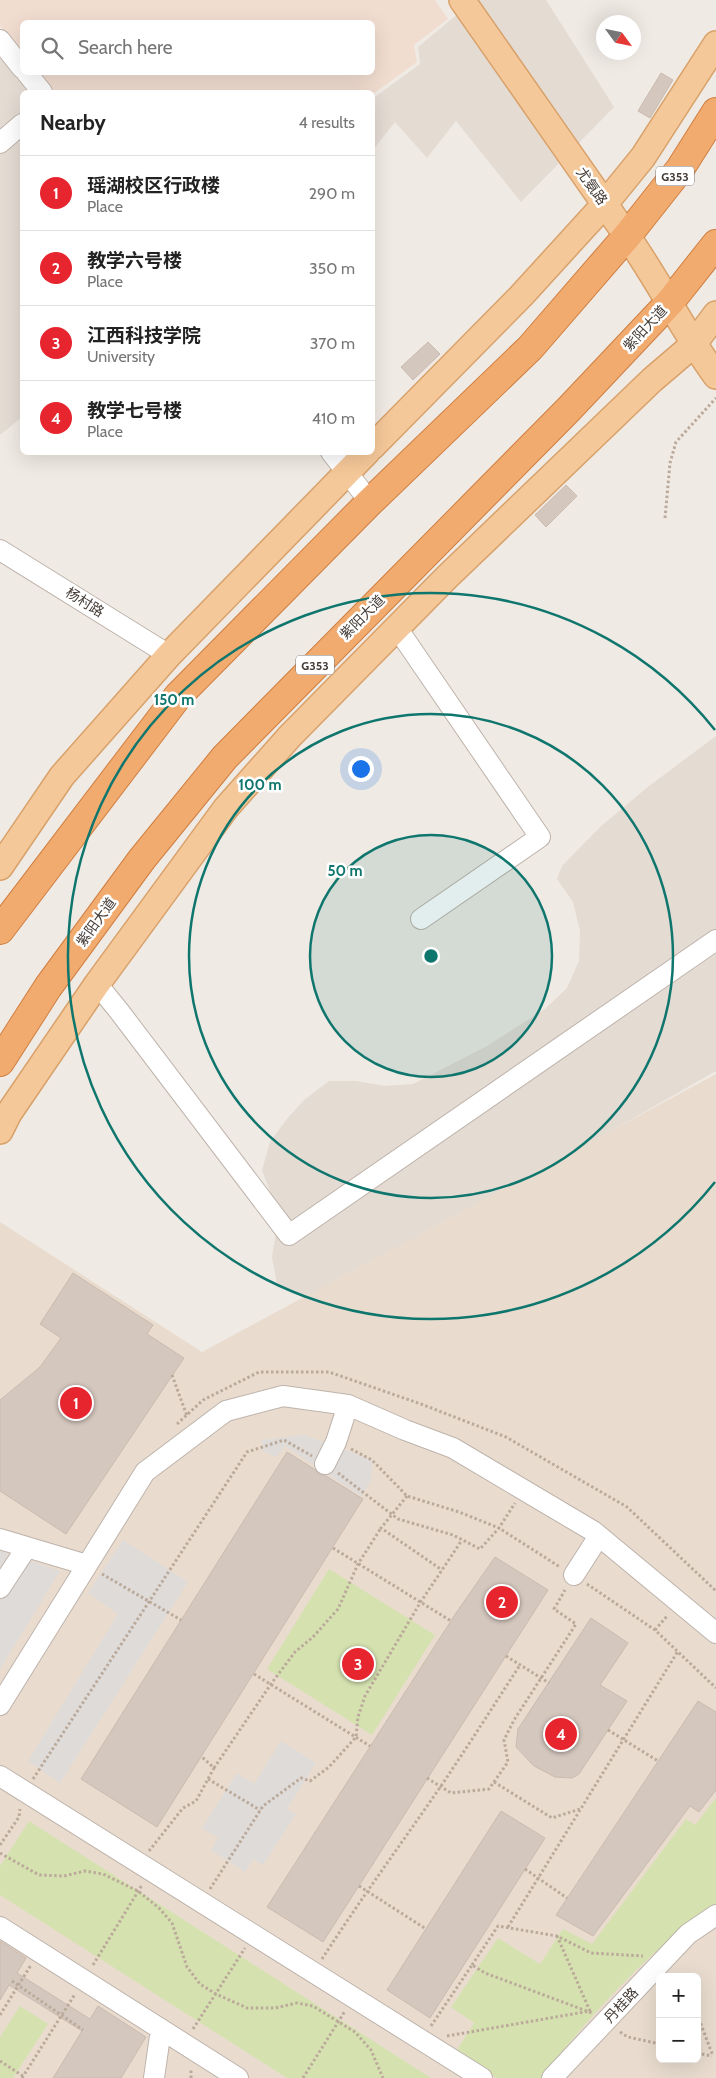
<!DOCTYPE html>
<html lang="en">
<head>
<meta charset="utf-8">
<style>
	body { margin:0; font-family:Cabin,"Noto Sans SC",sans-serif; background:#f2f2f2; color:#222 }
	.controls { position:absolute; right:15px; bottom:15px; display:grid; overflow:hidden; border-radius:8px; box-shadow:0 5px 20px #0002 }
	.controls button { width:45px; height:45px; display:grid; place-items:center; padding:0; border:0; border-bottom:1px solid #e0e0e0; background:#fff; color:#222; font:25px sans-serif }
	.compass { position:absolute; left:596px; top:15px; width:45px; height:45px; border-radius:50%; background:#fff; box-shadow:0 5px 20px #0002; rotate:123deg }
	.you { position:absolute; left:360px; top:768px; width:18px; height:18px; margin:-12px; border:4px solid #fff; border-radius:50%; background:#1a73e8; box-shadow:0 0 0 8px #1a73e833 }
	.badge { display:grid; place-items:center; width:32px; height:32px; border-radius:50%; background:#e7252e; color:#fff; font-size:16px; font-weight:700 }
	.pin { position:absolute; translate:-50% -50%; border:2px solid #fff; box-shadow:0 1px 5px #0006 }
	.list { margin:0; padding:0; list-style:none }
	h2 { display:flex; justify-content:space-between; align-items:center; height:65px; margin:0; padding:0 20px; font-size:21px }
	h2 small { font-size:16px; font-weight:400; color:#767676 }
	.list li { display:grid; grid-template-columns:32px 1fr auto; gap:15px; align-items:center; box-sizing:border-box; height:75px; padding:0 20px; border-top:1px solid #e0e0e0 }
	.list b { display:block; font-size:19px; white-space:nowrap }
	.list p { margin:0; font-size:16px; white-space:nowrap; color:#767676 }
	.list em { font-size:16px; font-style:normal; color:#767676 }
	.icon { flex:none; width:28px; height:28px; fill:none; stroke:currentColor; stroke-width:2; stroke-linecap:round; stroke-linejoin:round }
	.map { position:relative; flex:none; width:716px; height:2078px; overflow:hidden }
	.search { position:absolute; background:#fff; box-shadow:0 5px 20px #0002; left:20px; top:20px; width:355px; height:55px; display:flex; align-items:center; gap:12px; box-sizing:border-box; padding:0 18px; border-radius:8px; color:#767676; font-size:19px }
	.panel { position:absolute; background:#fff; box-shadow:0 5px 20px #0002; left:20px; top:90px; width:355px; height:365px; border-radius:8px }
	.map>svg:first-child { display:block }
</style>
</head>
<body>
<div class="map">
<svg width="716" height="2078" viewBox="0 0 716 2078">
	<rect width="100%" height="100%" fill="#f0eae4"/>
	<!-- residential -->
	<path fill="#e4dbd3" d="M470 0H546L614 107 521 202 456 121 427 158 395 122 373 150 372 99 420 64 418 47 471 3Z
		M0 44 39 92H22V417L0 435Z
		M716 736V1071L334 1289 304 1298 277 1284 272 1257 277 1226 272 1197 262 1170 270 1142 286 1120 304 1100 329 1081H356L385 1086 413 1084 487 1046 545 1009 567 988 579 961 580 931 573 902 557 879 562 866 600 827 649 786Z"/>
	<!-- commercial -->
	<path fill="#f1ddd0" d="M0 0H435L448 19 414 45 417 62 373 94 372 92H53L37 73 372 72V22H22V55L0 26Z"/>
	<!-- education -->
	<path fill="#e9dccf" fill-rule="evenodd" d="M716 1074V2078H0V1222L202 1352ZM660 1977H697V2059H660Z"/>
	<!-- green -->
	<path fill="#d5e2b0" d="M329 1569 435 1635 372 1735 267 1669Z
		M716 1798V1903C648 1951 592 2013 541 2078H497L455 2053 474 2023 451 2007 498 1938 540 1964 563 1929 592 1944 686 1819 695 1825Z
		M29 1821 431 2078H287L0 1895V1866Z
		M20 2006 48 2024 13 2078H0V2037Z"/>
	<!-- parking -->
	<path fill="#dedbd9" d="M304 1435 372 1460 371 1480 361 1496 285 1446 276 1457 263 1451 262 1440Z
		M123 1540 188 1582 60 1783 28 1761 118 1614 88 1593Z
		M0 1551 60 1571 0 1669Z
		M281 1741 316 1763 287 1809 296 1814 263 1865 253 1859 245 1872 211 1850 218 1838 202 1828 237 1773 254 1784Z"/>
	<!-- building -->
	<path fill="#d4c7be" stroke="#cbbaaf" d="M661 73 673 80 650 118 638 111Z
		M428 342 440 354 413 380 401 367Z
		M566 485 577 496 546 527 535 515Z
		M73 1273 153 1325 147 1334 184 1358 66 1534 0 1491V1400L40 1367 61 1338 40 1324Z
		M287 1452 314 1469 319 1474 326 1476 363 1499 157 1827 81 1779Z
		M495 1557 548 1590 323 1942 267 1907 456 1613Z
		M591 1618 628 1643 600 1685 627 1701 579 1774 572 1778 555 1777 534 1766 516 1747 518 1729Z
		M698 1701 716 1712V1790L699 1812 690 1806 593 1936 556 1915Z
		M501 1811 545 1838 430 2018 387 1990Z
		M0 1941 26 1958 17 1973 90 2019 98 2006 146 2037 121 2078H53L82 2031 9 1985 0 2000Z"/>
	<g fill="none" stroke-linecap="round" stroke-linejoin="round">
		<defs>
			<path id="minor" d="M0 40 22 68
				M26 72 42 92
				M0 143 22 124
				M331 452 370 502
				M0 550 169 655
				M397 628 540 837 421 919
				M97 984 119 1011 289 1235 716 940
				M325 1464 336 1442 348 1405
				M0 1539 87 1565
				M574 1575 599 1536
				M0 1588 27 1547
				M0 1705 145 1472 226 1411 283 1396 348 1405 405 1430 453 1448 593 1531 716 1633
				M0 1776 482 2078
				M0 1927 238 2078
				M154 2078 161 2029
				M552 2078 688 1934 716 1915"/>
			<path id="major" d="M462 0C517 79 572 157 627 236 659 281 683 331 716 376
				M372 447 521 296 604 205 643 157 716 44
				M0 867 62 776 169 655 367 452
				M0 1131 9 1113 97 984 226 808 290 736 447 577 652 380 693 345 716 314"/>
			<path id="highway" d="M0 930 178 696 370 502 530 348 627 236 680 169 716 112
				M0 1062 48 987 142 859 225 757 568 410 670 302 716 244"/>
		</defs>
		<!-- minor casing -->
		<use href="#minor" stroke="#beb3ab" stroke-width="22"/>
		<!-- major casing -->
		<use href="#major" stroke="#d8a16a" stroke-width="28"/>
		<!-- highway casing -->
		<use href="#highway" stroke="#cf7e40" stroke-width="30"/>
		<!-- path -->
		<path stroke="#bba99a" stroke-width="3" stroke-dasharray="2.5 2.5" stroke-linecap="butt" d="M665 518 670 463 676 442 716 398
			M172 1375 187 1416
			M177 1424 203 1400 259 1372H329L421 1404 506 1437 627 1507 716 1591
			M351 1449 372 1460 407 1496 459 1512 499 1528 515 1503
			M338 1473 398 1519 453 1535 480 1549 499 1528 560 1567
			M407 1496 381 1528 442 1570
			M333 1548 451 1621
			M102 1574 181 1620
			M587 1584 655 1630 716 1688
			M655 1630 668 1615
			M506 1656 549 1683
			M254 1674 370 1746
			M214 1768 271 1684 295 1652 313 1637 338 1609 358 1564 381 1528
			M427 1778 451 1793 489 1789 508 1762 504 1740 514 1720 576 1624 554 1609 565 1590
			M33 1779 247 1452 284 1440 312 1456
			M208 1779 260 1810
			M494 1782 552 1818 580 1809
			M0 1845 19 1817 20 1809
			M149 1851 183 1808 196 1801 214 1768 202 1757
			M0 1853 39 1875 64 1876 85 1871 103 1874 138 1891 159 1908 172 1923 187 1967 200 1984 216 1994 247 2008H275L297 2003 313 2006 355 2032 371 2050 383 2078
			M359 1886 426 1929
			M210 1889 263 1806 301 1778 310 1781 329 1767 356 1737 358 1717 365 1696 420 1603 462 1540
			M508 1927 678 1651
			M322 1959C360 1900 401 1844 441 1786 468 1746 494 1705 520 1665
			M93 1965 142 1885
			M472 1965 498 1926 557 1936 591 1953 643 1956
			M697 2014 713 2056
			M0 2015 31 1965
			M431 2026 472 1965 485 1973 592 2013
			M193 2029 245 1948
			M620 2032 628 2037 660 2044
			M447 2036 590 2011 557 1936
			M697 2053 712 2056
			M0 2061 23 2076
			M22 2078 75 1994
			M191 2078V2069
			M303 2078 345 2011"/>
		<!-- minor -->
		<use href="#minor" stroke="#fff" stroke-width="20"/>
		<!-- major -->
		<use href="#major" stroke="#f5c899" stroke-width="25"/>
		<!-- highway -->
		<use href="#highway" stroke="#f1ab6f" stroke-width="28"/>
		<!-- path-bridge -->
		<path stroke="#bba99a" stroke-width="3" stroke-dasharray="2.5 2.5" stroke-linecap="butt" d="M608 1730 658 1761
			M525 1869 567 1898
			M12 1981 83 2030"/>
	</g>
	<!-- distance rings -->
	<circle cx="431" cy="956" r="121" fill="#0f766e" fill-opacity=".12"/>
	<g fill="none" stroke="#0f766e" stroke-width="2.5">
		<circle cx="431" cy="956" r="121"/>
		<circle cx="431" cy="956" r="242"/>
		<path d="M715 1182A363 363 0 1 1 715 730"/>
	</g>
	<g text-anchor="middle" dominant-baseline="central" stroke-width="5" stroke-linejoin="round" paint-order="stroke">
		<!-- shield labels -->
		<g fill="#fff" stroke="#7b7572" stroke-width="1">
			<rect x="656" y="166.5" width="38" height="19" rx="4"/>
			<rect x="296" y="655.5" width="38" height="19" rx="4"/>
		</g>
		<g font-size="12" font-weight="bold" fill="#423a35">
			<text x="675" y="176">G353</text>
			<text x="315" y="665">G353</text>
		</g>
		<!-- street labels -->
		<g font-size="14" fill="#423a35" stroke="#fff">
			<text transform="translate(592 186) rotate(55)">尤氨路</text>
			<text transform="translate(645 328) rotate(-47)">紫阳大道</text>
			<text transform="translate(85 602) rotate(32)">杨村路</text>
			<text transform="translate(362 617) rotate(-45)">紫阳大道</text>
			<text transform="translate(96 922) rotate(-54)">紫阳大道</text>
			<text transform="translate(621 2005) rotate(-47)">丹桂路</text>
		</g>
	</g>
	<circle cx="431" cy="956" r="8" fill="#0f766e" stroke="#fff" stroke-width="2.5"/>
	<g font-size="15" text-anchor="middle" font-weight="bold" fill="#0f766e" stroke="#fff" stroke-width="5" stroke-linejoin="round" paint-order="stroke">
		<text x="174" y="705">150 m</text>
		<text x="260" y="790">100 m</text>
		<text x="345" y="876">50 m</text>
	</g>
</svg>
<div class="controls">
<button>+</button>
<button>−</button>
</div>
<svg class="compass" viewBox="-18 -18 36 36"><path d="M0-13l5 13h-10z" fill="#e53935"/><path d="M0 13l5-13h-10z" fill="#767676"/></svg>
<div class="you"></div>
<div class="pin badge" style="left:76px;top:1403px">1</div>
<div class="pin badge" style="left:502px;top:1602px">2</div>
<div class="pin badge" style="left:358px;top:1664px">3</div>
<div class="pin badge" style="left:561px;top:1734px">4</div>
<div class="search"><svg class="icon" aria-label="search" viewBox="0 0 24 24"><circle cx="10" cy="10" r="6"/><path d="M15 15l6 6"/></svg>Search here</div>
<section class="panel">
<h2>Nearby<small>4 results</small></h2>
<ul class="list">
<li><span class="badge">1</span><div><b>瑶湖校区行政楼</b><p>Place</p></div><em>290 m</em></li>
<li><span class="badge">2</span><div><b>教学六号楼</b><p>Place</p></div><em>350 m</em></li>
<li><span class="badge">3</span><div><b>江西科技学院</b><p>University</p></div><em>370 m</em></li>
<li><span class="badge">4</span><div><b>教学七号楼</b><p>Place</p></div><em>410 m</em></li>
</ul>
</section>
</div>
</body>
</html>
